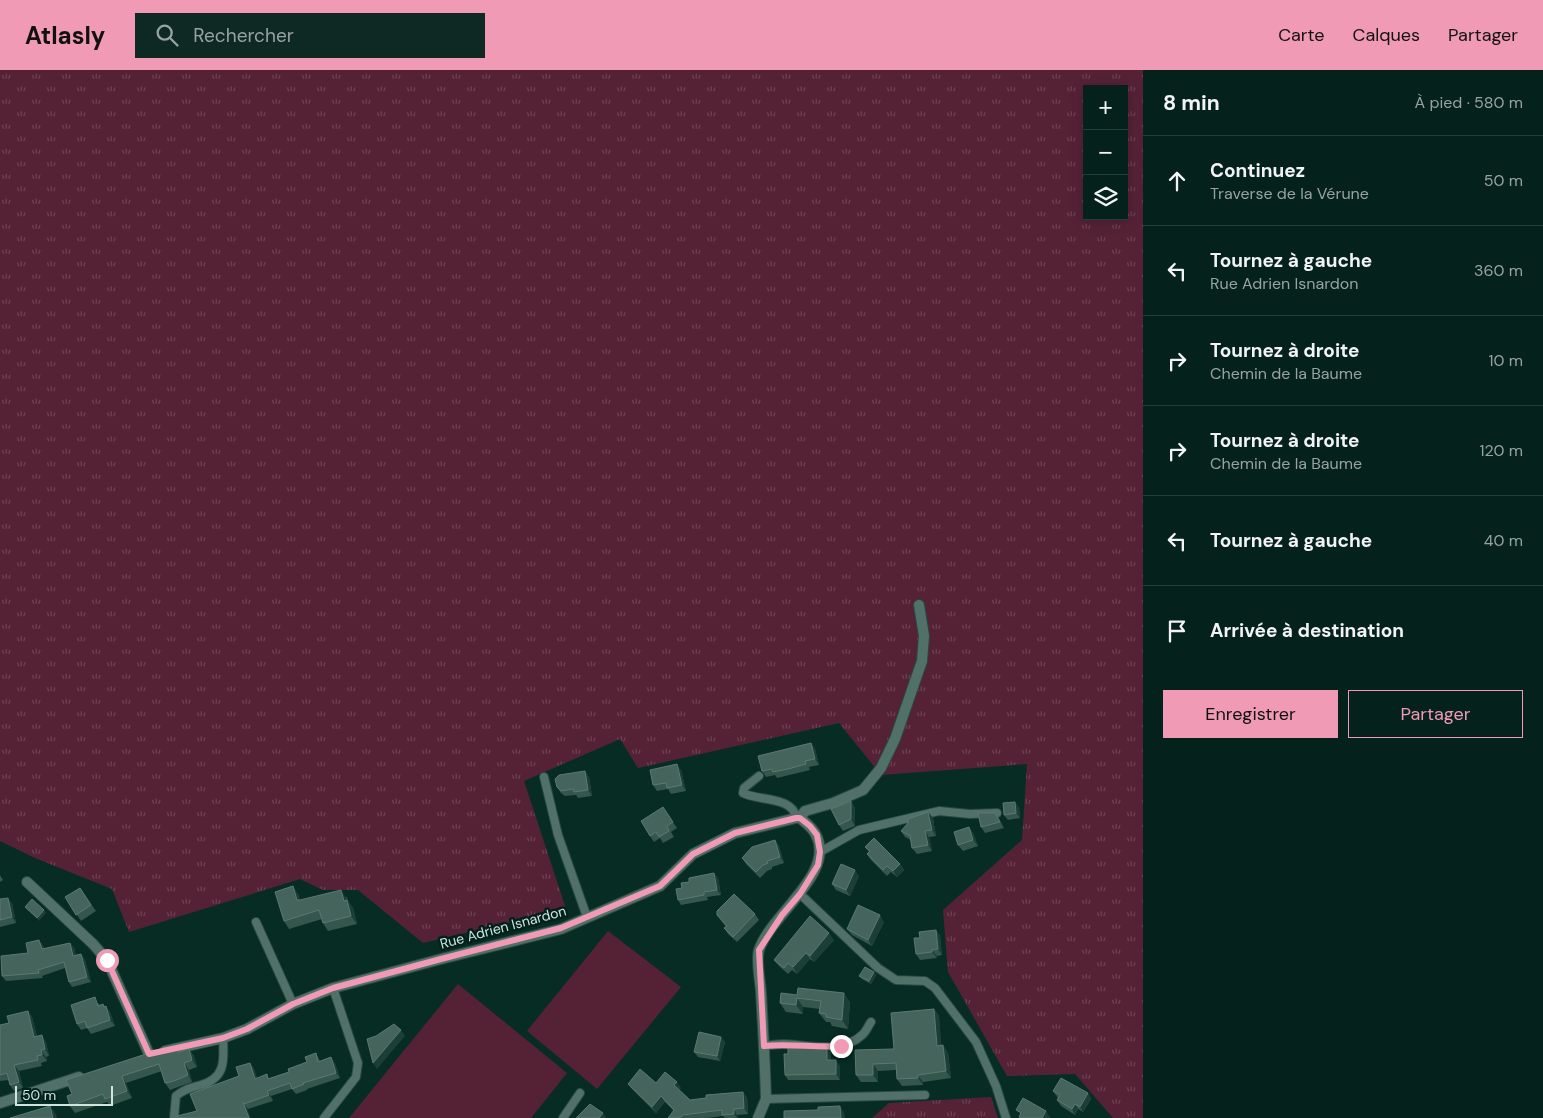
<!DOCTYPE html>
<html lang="fr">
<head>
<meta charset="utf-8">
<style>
	body { margin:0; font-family:"DM Sans",sans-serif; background:#0e2924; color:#f1f3f6 }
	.controls { position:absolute; right:15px; top:15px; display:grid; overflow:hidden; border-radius:0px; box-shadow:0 2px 12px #0003 }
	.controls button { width:45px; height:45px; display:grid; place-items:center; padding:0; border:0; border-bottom:1px solid #263e3a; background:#05211b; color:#f1f3f6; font:25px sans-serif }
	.scale { position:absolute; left:15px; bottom:12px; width:98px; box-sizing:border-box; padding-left:5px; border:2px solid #d0e3dd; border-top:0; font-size:14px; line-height:18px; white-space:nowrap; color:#d0e3dd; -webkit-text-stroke:4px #00221a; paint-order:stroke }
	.stop { position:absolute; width:15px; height:15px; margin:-11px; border:4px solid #f09ab6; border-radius:50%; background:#fff }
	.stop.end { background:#f09ab6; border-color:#fff; box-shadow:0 1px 5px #0008 }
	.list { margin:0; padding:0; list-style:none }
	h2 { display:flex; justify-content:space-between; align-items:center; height:65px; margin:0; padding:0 20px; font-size:21px }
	h2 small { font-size:16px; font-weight:400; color:#97a3a3 }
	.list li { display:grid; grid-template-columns:32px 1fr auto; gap:15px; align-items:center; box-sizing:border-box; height:90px; padding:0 20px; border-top:1px solid #263e3a }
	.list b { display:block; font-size:19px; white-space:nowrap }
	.list p { margin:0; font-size:16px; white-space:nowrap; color:#97a3a3 }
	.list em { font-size:16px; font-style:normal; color:#97a3a3 }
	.actions { display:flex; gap:10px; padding:15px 20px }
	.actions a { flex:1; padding:11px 0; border:1px solid #f09ab6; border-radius:0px; text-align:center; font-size:18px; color:#f09ab6 }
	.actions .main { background:#f09ab6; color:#111 }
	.icon { flex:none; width:28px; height:28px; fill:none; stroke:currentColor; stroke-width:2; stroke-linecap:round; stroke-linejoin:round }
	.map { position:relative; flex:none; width:1143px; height:1048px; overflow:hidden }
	header { display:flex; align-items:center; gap:30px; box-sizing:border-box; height:70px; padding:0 25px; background:#f09ab6; color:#111 }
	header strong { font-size:24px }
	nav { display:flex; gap:28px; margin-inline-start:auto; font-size:18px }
	.search { width:350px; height:45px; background:#0e2924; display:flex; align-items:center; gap:12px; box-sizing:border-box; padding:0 18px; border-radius:0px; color:#97a3a3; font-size:19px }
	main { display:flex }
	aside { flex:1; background:#05211b }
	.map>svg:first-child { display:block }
</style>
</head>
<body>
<header>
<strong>Atlasly</strong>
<div class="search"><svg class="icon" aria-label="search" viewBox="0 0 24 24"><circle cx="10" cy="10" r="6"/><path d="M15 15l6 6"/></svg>Rechercher</div>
<nav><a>Carte</a><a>Calques</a><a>Partager</a></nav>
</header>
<main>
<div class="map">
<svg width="1143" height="1048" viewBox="0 0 1143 1048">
	<defs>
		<pattern id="grass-tufts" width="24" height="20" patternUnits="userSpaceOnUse" patternTransform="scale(1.25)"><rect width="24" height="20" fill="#552235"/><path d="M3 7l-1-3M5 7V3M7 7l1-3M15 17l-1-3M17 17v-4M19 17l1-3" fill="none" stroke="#6c4252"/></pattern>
	</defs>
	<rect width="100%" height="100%" fill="#072c24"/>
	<!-- grass -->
	<path fill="url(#grass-tufts)" fill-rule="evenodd" d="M0 0H1143V1048H1113L1075 1004 1007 1006 948 902 943 840 1022 770 1027 694 881 705 839 653 638 698 620 669 524 711 566 839 423 873 358 820H323L300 809 129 862 112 819 35 788 0 771ZM1087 19H1124V146H1087Z
		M991 1027 998 1048H872L889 1033Z"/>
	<!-- garden -->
	<path fill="#552235" d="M608 861 681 917 597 1019 527 961Z
		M458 914 567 1003 531 1048H349Z"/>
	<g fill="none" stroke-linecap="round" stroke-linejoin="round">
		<defs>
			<path id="lane" d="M759 706 744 718 743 723C757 731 794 726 796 748
				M544 707 558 765 587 847
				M820 782 859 760 939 741 970 744 997 743
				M800 824 878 898 896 910 925 911 935 918 976 972 996 1016 1006 1048
				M256 852 293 934
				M764 976C771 975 777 974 784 974 809 975 842 984 862 965 866 962 868 956 871 952
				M766 1029 925 1025
				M174 1048 176 1026C184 1019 191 1018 201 1015 226 1008 224 990 223 968
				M324 1048 356 1007 358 993 333 918
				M563 1048 580 1023"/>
			<path id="street" d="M800 748 805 741 833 733 863 720 881 698 895 669 922 591 924 566 919 535
				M27 812 93 874 107 890 149 984
				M165 981 223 968 247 959 293 934 333 918 441 889 561 859 660 816 693 784 735 763 796 748H800
				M0 1033 79 1007
				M758 1048 766 1029C765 993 763 957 761 922 760 910 756 890 759 880 770 845 836 804 816 765 813 758 806 753 800 748"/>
		</defs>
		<!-- lane casing -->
		<use href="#lane" stroke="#274942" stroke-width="10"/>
		<!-- street casing -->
		<use href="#street" stroke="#274942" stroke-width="12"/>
		<!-- lane -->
		<use href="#lane" stroke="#517067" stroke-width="8"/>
		<!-- street -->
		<use href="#street" stroke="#517067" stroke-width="10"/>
	</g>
	<!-- wall -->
	<path fill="#35564d" d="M811 673 815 679 819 695 809 697 810 700 777 708 775 705 766 707 762 701Z
		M681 700 686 721 671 724 668 719 657 721 653 715Z
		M585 701 589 707 592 726 578 728 576 725 565 726 561 723 557 717Z
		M851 731 855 738V756L843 761 839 755Z
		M663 737 677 758 671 762 674 767 663 773 660 768 654 772 650 766Z
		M1019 737 1020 748 1008 750 1004 745Z
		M928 742 933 748 936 766 929 767 932 781 917 784 912 778 911 770 905 767 901 761Z
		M995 743 999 749 1004 758 985 763 981 757Z
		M969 757 973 763 978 776 963 781 958 775Z
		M775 770 779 776 784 793 772 797V799L767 801 760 808 746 794 742 788Z
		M865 777 900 794 904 800 897 807 891 802 887 806 871 790 867 784 869 782Z
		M0 805 3 810 0 812Z
		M859 806 850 826 836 820 832 814Z
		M718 808 721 825 707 827 708 830 681 835 678 830 682 818Z
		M80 818 96 841 81 851 65 827Z
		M298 824 300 830 347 827 348 831 353 838 357 854 328 861 323 853 322 849 289 859 284 851Z
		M0 829 12 833 16 853 0 857Z
		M755 844 759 850 737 872 728 864 724 858 726 857 717 845Z
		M884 852 872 876 852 865 847 859Z
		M936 860 940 866 942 885 937 886V888L920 890 916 884 920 868Z
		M834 870 814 892 810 889 797 904 792 900 788 904 779 896 774 890Z
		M70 873 74 878 76 886 81 884 85 890 91 912 72 917 69 912 65 898 42 906 43 908 6 911 2 906 28 883 43 875 44 879Z
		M876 905 871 914 862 909 859 906Z
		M781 923 850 932 848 959 832 956 830 952H826L819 943 820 939 803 937V944L786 942 780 933Z
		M99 933V935L103 934 110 942 115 956 91 964 87 958 81 960 77 954Z
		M934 939 939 946 941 976 943 975 948 983 951 1008 923 1012V1015L902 1016 897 1009 896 1000 878 1001V1012H861L856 1005 894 979Z
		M28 941 32 947 37 966 46 972 49 986 46 987 47 991 41 993 42 996 19 1001 23 1018 14 1021 10 1015 9 1010 0 1011V955L9 953Z
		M721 967 725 972 720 991 698 987 694 982Z
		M177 977 180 981 189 979 194 986 197 997 189 1000 192 1012 178 1017 170 1020 165 1013 162 1001 126 1013 132 1028 110 1036 107 1032 75 1043 70 1036 67 1026Z
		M831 982V990L840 996V1010H788L785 1005Z
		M316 983 320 991 335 993 340 1008 307 1019V1020L296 1024 292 1019 271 1026 273 1031 248 1039 247 1038 197 1041 239 1006 250 993 254 999 257 1008H270L289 1002 307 992Z
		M656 1013 681 1018 679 1020 690 1030 747 1027 748 1044 737 1045 738 1048H725L723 1046 707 1048H668L674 1041 665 1032 656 1043 632 1019 628 1014Z
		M1053 1021 1088 1023 1091 1029 1083 1042 1078 1039 1075 1045 1061 1036 1057 1030 1058 1028 1057 1027Z"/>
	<!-- shaded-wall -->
	<path fill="#1b3f36" d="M811 673 815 679 819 695 815 689Z
		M677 694 681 700 686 721 682 715Z
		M585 701 589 707 592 726 588 720Z
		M851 731 855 738V756L851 749Z
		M1015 732 1019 737 1020 748 1016 743Z
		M928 742 933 748 936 766 932 760Z
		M969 757 973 763 978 776 973 770Z
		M925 761 929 767 932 781 928 775Z
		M775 770 779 776 784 793 780 787Z
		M900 794 904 800 897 807 893 801Z
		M855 800 859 806 850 826 846 820Z
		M714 803 718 808 721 825 717 820Z
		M293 816 298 824 302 838 297 830Z
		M341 820 353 838 357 854 351 846 344 831Z
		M8 828 12 833 16 853 12 847Z
		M44 840 46 843 39 851 37 848Z
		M880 845 884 852 872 876 868 870Z
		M936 860 940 866 942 885 938 879Z
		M829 863 834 870 814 892 810 886Z
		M39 870 43 875 45 885 42 879Z
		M70 873 74 878 77 892 73 886Z
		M932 880 937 886V888L932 882Z
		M806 883 810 889 797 904 793 897Z
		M81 884 85 890 91 912 87 907Z
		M874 902 876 905 871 914 869 911Z
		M844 923 850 932 848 959 842 950Z
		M797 928 803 937V944L796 935Z
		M106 936 110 942 115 956 110 950Z
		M934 939 939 946 942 983 937 976Z
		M28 941 32 947 39 974 34 967Z
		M401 960 405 966 377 999 373 993Z
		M42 965 46 972 49 986 45 979Z
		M721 967 725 972 720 991 717 986Z
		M943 975 948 983 951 1008 946 1001Z
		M827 977 831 982V996L827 990Z
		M189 979 194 986 197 997 192 990Z
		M41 980 46 987 47 991 42 985Z
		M331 987 335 993 340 1008 336 1003Z
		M836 990 840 996V1010L836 1004Z
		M184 993 189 1000 192 1012 188 1005Z
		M250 993 254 999 259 1014 255 1009Z
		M873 994 878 1001V1012L873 1005Z
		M14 995 19 1001 23 1018 19 1012Z
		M918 1005 923 1012V1015L918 1008Z
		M122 1006 126 1013 132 1028 127 1021Z
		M677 1012 681 1018 678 1021 674 1015Z
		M267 1021 271 1026 273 1031 269 1025Z
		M743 1022 747 1027 748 1044 744 1038Z
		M1088 1023 1091 1029 1083 1042 1080 1037Z
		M661 1026 665 1032 656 1043 652 1037Z
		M243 1032 247 1038 251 1048H249Z
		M1075 1034 1078 1039 1075 1045 1072 1039Z
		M50 1036 56 1044 57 1048H53Z
		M840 1036 844 1042 845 1048H841Z
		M734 1039 737 1045 738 1048H737L734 1044Z
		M1046 1041 1050 1047V1048H1042Z
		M603 1043 606 1048H599Z"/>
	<!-- building -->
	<path fill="#45655c" stroke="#5b7970" d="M811 673 815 689 805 691 806 694 788 699 773 702 772 699 762 701 758 686Z
		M677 694 682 715 667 718 666 713 653 715 650 700Z
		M585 701 588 720 574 722 573 719 561 721 557 717 555 709 559 705Z
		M851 731V749L839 755 831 739Z
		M1015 732 1016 743 1004 745 1003 733Z
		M663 737 673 752 667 756 669 761 659 767 656 762 650 766 641 751Z
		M928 742 932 760 925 761 928 775 912 778 910 766 901 761 908 753V749Z
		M978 743H995L1000 752 981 757Z
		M969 757 973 770 958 775 954 762Z
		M874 768 900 794 893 801 887 796 883 800 867 784 870 781 865 777Z
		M775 770 780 787 767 791 768 793 763 795 756 802 742 788 752 777Z
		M841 794 855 800 846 820 832 814Z
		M714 803 717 820 704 822V825L678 830 676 819 682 818 681 813 689 812V808Z
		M293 816 297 830H300L341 820 344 831 347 830 351 846 323 853 319 840 284 851 275 822Z
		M80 818 91 835 76 845 65 827Z
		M734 824 755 844 733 867 724 858 727 856 717 845V841Z
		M8 828 12 847 0 850V829Z
		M32 829 44 840 37 848 25 837Z
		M858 835 880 845 868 870 847 859Z
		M810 846 829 863 810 886 806 883 793 897 788 893 784 898 774 890Z
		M936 860 938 879 932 880V882L916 884 914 868H920L919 862Z
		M39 870 42 879 70 873 73 886 81 884 87 907 69 912 64 892 38 900 39 903 2 906 1 886 28 883 26 873Z
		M865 897 874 902 869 911 859 906Z
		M798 918 844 923 842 950 826 947V944L819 943 821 931 797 928 796 935 780 933 781 923 797 925Z
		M95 927 98 936 103 934 104 937 106 936 110 950 87 958 85 951 77 954 71 935Z
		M934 939 937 976 943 975 946 1001 918 1005V1008L897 1009 896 993 873 994V1005H856L855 980 894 979 891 943Z
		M28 941 34 967 42 965 45 979 41 980 42 985 37 986 38 990 14 995 19 1012 10 1015 7 1003 0 1005V955L9 953 7 946Z
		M394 954 401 960 373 993 367 969 376 966Z
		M699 962 721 967 717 986 694 982Z
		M177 977 178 982 189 979 192 990 184 993 188 1005 174 1011 165 1013 159 994 122 1006 127 1021 105 1029 103 1024 70 1036 67 1026 72 1024 66 1010 146 984Z
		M788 977H827V990H836V1004L785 1005 784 984H788Z
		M316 983 318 992 331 987 336 1003 303 1013 304 1014 292 1019 290 1013 267 1021 269 1025 244 1034 243 1032 249 1048H178L177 1046 197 1041 190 1024 239 1006 236 997 250 993 255 1009 267 1004 268 1009 289 1002 288 999 307 992 305 987Z
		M640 999 656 1013 665 1002 677 1012 674 1015 690 1030 706 1028V1025L743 1022 744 1038 734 1039V1044L722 1045V1040L682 1045 680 1048H668L674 1040 661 1026 652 1037 628 1014Z
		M1061 1008 1088 1023 1080 1037 1075 1034 1072 1039 1057 1030 1060 1025 1053 1021Z
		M1023 1028 1046 1041 1042 1048H1022L1019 1047 1021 1043 1016 1040Z
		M590 1034 603 1043 599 1048H576Z
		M50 1036 53 1048H10Z
		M840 1036 841 1048H784V1041L818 1040V1037Z"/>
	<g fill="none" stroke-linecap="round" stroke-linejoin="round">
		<!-- route -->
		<path stroke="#f09ab6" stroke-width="6" d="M107 890 149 984 223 968 247 959 293 934 333 918 441 889 561 858 660 816 693 784 735 763 796 748H800L810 756 817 765 820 782 818 795 800 824 782 845 759 880 764 976C790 973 815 978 841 976"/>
	</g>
	<g text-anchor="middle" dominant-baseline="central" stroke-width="5" stroke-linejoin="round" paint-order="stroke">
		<!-- street labels -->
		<g font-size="14" fill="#d0e3dd" stroke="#00221a">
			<text transform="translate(503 857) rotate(-15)">Rue Adrien Isnardon</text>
		</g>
	</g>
</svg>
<div class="controls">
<button>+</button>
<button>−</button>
<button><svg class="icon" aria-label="layers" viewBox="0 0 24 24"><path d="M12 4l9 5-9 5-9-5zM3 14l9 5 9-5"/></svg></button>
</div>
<div class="scale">50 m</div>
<div class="stop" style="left:107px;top:890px"></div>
<div class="stop end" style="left:841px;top:976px"></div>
</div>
<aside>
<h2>8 min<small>À pied · 580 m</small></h2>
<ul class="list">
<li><svg class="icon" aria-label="ahead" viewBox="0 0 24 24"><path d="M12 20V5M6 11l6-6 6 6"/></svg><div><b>Continuez</b><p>Traverse de la Vérune</p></div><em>50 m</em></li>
<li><svg class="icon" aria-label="left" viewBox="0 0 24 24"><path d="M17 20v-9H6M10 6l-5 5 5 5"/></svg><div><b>Tournez à gauche</b><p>Rue Adrien Isnardon</p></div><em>360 m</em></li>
<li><svg class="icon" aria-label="right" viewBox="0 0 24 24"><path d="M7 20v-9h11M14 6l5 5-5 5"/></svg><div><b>Tournez à droite</b><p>Chemin de la Baume</p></div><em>10 m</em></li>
<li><svg class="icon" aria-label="right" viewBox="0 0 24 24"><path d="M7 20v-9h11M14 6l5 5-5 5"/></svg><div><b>Tournez à droite</b><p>Chemin de la Baume</p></div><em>120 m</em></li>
<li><svg class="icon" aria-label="left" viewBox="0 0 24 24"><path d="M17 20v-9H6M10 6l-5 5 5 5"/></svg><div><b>Tournez à gauche</b></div><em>40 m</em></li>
<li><svg class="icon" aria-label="arrive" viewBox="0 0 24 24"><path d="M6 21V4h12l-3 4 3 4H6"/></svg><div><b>Arrivée à destination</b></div></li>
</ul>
<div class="actions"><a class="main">Enregistrer</a><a>Partager</a></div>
</aside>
</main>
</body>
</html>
